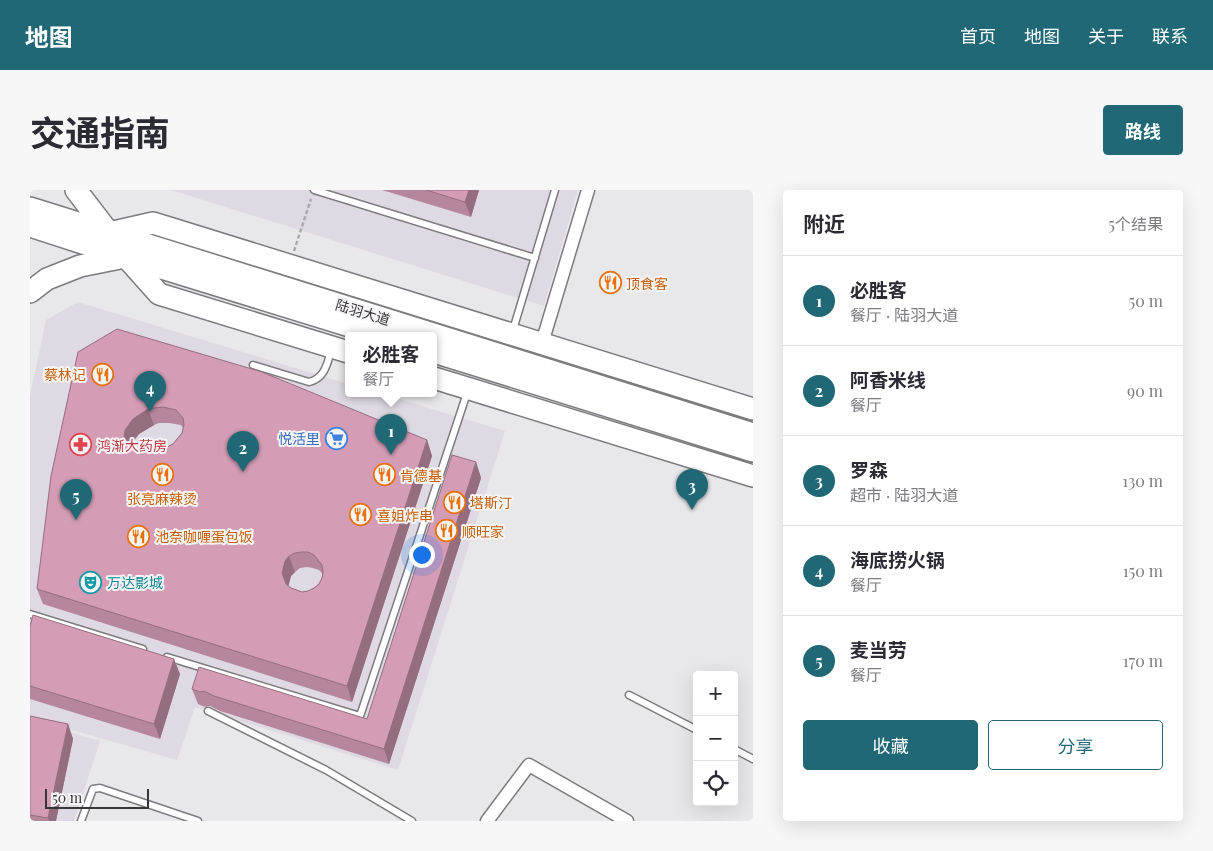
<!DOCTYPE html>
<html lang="zh">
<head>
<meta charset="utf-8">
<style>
	body { margin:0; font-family:"Playfair Display","Noto Sans SC",serif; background:#f7f7f7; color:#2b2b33 }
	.controls { position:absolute; right:15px; bottom:15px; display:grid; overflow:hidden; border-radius:5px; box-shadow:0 5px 20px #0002 }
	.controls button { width:45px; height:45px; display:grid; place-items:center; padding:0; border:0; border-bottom:1px solid #e1e1e2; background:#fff; color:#2b2b33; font:25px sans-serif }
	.scale { position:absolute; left:15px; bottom:12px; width:104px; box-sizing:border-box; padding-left:5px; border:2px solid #373738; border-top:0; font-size:14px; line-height:18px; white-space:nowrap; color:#373738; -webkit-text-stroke:4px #f6f4f7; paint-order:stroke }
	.you { position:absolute; left:391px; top:364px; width:18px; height:18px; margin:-12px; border:4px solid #fff; border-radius:50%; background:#1a73e8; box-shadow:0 0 0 8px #1a73e833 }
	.badge { display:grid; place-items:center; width:32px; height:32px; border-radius:50%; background:#216876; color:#fff; font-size:16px; font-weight:700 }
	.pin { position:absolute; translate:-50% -41px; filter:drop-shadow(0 1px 2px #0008) }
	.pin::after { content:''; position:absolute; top:26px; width:18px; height:15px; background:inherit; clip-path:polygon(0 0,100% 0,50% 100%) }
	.popup { position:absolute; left:315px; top:142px; width:92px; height:65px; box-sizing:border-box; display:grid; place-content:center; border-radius:5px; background:#fff; filter:drop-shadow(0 1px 4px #0005); font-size:16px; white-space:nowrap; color:#7c7c81 }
	.popup b { font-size:19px; color:#2b2b33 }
	.popup::after { content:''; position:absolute; left:50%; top:100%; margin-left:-10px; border:10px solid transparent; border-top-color:#fff }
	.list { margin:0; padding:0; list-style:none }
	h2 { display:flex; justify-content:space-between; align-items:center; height:65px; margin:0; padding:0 20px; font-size:21px }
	h2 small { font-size:16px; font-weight:400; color:#7c7c81 }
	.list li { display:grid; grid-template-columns:32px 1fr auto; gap:15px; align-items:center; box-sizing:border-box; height:90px; padding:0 20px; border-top:1px solid #e1e1e2 }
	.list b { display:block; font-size:19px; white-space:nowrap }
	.list p { margin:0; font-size:16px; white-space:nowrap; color:#7c7c81 }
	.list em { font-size:16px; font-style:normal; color:#7c7c81 }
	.actions { display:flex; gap:10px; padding:15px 20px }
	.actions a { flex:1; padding:11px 0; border:1px solid #216876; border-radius:5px; text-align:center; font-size:18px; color:#216876 }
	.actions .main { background:#216876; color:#fff }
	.icon { flex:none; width:28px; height:28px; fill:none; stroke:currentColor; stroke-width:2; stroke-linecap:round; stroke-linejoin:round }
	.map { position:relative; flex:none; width:723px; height:631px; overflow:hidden; border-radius:5px }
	header { display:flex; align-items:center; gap:30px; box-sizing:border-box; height:70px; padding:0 25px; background:#216876; color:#fff }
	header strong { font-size:24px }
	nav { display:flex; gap:28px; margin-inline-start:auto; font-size:18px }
	.intro { display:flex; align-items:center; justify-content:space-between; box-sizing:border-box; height:120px; padding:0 30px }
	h1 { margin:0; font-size:35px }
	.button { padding:12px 22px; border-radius:5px; background:#216876; color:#fff; font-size:18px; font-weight:700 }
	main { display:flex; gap:30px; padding:0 30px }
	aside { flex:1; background:#fff; border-radius:5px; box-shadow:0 5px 20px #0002 }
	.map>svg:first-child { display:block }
</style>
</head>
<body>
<header>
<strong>地图</strong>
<nav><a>首页</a><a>地图</a><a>关于</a><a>联系</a></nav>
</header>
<div class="intro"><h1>交通指南</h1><a class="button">路线</a></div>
<main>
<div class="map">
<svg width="723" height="631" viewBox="0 0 723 631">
	<rect width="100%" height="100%" fill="#e8e7ea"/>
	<!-- built -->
	<path fill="#ded9e2" d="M141 0H548L514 116Z
		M48 112 318 194V204H352L475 241 368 580 165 517 147 570 0 528V206L16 130Z
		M0 531 70 551 44 631H0Z"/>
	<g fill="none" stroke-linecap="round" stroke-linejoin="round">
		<defs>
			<path id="lane" d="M284 0 505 68
				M483 140 525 0
				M223 175 279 192C295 188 297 174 301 161
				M0 424 113 459
				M137 467 330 526 437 203
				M599 505 667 540
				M178 521 296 580 382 631
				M704 559 723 569
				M51 631 63 599 70 598 168 631"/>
			<path id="street" d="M512 153 558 0
				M457 631 499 575 597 631"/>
			<path id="primary" d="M46 0 79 43 123 33 723 219
				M0 18 723 244
				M0 36 96 67 352 146
				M96 67 129 104 318 162
				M0 102 17 89 50 76 95 67
				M404 162 723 261
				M404 188 723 286"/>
		</defs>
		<!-- lane casing -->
		<use href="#lane" stroke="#7d7b7e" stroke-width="9"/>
		<!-- street casing -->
		<use href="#street" stroke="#7d7b7e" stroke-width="15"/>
		<!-- primary casing -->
		<use href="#primary" stroke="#7d7b7e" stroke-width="24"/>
		<!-- path -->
		<path stroke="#aaa9ab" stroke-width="2.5" stroke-dasharray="4 2.5" stroke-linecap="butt" d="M264 61 281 9"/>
		<!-- lane -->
		<use href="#lane" stroke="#fff" stroke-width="6"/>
		<!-- street -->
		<use href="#street" stroke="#fff" stroke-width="12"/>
		<!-- primary -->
		<use href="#primary" stroke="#fff" stroke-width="21"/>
	</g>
	<!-- wall -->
	<path fill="#b6879c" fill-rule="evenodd" d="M352 0H449L441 27Z
		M48 162 397 250 402 266 322 512 13 414 7 399ZM129 233H139L151 235 153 238 152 243 143 254 127 262H121L110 261 100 256 109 244 124 235ZM277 377 283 378 289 380 292 383V388L289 394 284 398 278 401 272 402 261 398 258 396 261 386 265 382 270 378Z
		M446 272 451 288 359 574 190 521 180 516 175 517 168 514 162 499 337 529Z
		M0 436 150 484 130 549 0 509Z
		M0 526 38 534 43 549 26 631H0Z"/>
	<!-- shaded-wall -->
	<path fill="#946e7f" d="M439 0H449L441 27 435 12Z
		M118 219 124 235 109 244 100 255V262L94 247 95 240 103 229Z
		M397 250 402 266 322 512 317 496Z
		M446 272 451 288 359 574 354 559Z
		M259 366 265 382 261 386 258 398 252 383 255 371Z
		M144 469 150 484 130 549 124 534Z
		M38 534 43 549 26 631H19L18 628Z"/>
	<!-- building -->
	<path fill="#d49db5" stroke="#946e7f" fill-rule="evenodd" d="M396 0H439L435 12Z
		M87 139 232 182 397 250 317 496 7 399 21 286 48 162ZM133 217 146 220 153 228 154 235 152 243 143 254 127 262H121L110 261 101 257 96 251 94 247 95 240 103 229 118 219 124 218ZM271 362H278L284 365 292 375 293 382 292 388 289 394 284 398 278 401 272 402 261 398 256 394 252 383 255 371 259 366 265 363Z
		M422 265 446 272 354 559 184 506 174 501 170 502 162 499 169 477 337 529Z
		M3 425 144 469 124 534 0 496V436Z
		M0 526 38 534 18 628 0 625Z"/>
	<!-- icons -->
	<defs>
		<symbol id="restaurant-ring" viewBox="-11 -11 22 22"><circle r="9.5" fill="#f6f4f7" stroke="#e8710a" stroke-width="1.5"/><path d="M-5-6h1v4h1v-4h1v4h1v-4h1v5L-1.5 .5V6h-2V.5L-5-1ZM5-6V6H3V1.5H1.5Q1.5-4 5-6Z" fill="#e8710a"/></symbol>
		<symbol id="supermarket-ring" viewBox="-11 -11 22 22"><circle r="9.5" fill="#f6f4f7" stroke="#3f7fe0" stroke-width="1.5"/><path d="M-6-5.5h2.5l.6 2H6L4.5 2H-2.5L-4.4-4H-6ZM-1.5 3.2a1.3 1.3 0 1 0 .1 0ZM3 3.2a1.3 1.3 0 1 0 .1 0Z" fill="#3f7fe0"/></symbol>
		<symbol id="pharmacy-ring" viewBox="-11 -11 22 22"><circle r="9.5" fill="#f6f4f7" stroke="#e0444e" stroke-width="1.5"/><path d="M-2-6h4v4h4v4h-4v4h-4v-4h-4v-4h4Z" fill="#e0444e"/></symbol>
		<symbol id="theatre-ring" viewBox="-11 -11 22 22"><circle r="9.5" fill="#f6f4f7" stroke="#0f9aa8" stroke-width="1.5"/><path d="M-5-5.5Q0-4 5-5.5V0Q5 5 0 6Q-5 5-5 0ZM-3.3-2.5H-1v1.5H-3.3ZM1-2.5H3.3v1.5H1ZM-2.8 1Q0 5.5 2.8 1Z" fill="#0f9aa8"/></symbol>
	</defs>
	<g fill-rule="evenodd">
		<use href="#restaurant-ring" x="568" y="80" width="25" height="25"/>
		<use href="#restaurant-ring" x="60" y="172" width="25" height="25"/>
		<use href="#supermarket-ring" x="294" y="236" width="25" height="25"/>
		<use href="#pharmacy-ring" x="38" y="242" width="25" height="25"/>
		<use href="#restaurant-ring" x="120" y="272" width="25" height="25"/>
		<use href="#restaurant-ring" x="342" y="272" width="25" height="25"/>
		<use href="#restaurant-ring" x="412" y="300" width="25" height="25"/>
		<use href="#restaurant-ring" x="318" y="312" width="25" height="25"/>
		<use href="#restaurant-ring" x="404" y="328" width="25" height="25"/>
		<use href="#restaurant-ring" x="96" y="334" width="25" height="25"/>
		<use href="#theatre-ring" x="48" y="380" width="25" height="25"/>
	</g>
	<g text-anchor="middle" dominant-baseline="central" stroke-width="4" stroke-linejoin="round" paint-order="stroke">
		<!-- food labels -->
		<g font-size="14" fill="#c56008" stroke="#f6f4f7" text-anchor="start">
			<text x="596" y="93">顶食客</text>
			<text x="56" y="184" text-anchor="end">蔡林记</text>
			<text x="370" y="285">肯德基</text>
			<text x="132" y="308" text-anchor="middle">张亮麻辣烫</text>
			<text x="440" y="312">塔斯汀</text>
			<text x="347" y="325">喜姐炸串</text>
			<text x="432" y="341">顺旺家</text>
			<text x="125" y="346">池奈咖喱蛋包饭</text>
		</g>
		<!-- street labels -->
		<g font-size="14" fill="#373738" stroke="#f6f4f7">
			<text transform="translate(333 122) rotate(17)">陆羽大道</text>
		</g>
		<!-- shop labels -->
		<g font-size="14" fill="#366cbe" stroke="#f6f4f7" text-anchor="end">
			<text x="290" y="248">悦活里</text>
		</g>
		<!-- health labels -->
		<g font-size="14" fill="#be3a42" stroke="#f6f4f7" text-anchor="start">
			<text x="67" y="255">鸿渐大药房</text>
		</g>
		<!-- culture labels -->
		<g font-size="14" fill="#0d838f" stroke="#f6f4f7" text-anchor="start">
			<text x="77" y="392">万达影城</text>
		</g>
	</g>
</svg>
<div class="controls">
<button>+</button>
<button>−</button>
<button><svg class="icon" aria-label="locate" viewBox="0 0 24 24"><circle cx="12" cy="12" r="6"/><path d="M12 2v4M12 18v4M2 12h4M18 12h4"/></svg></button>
</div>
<div class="scale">50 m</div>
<div class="you"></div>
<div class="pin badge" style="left:361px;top:265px">1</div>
<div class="popup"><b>必胜客</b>餐厅</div>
<div class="pin badge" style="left:213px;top:282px">2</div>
<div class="pin badge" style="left:662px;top:320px">3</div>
<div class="pin badge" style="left:120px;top:222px">4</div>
<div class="pin badge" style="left:46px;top:330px">5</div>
</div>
<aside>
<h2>附近<small>5个结果</small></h2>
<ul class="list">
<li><span class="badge">1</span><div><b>必胜客</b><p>餐厅 · 陆羽大道</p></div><em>50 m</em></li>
<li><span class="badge">2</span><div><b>阿香米线</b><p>餐厅</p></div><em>90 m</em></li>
<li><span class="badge">3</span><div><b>罗森</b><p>超市 · 陆羽大道</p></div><em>130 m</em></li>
<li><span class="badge">4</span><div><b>海底捞火锅</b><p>餐厅</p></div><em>150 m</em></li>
<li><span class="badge">5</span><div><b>麦当劳</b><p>餐厅</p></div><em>170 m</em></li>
</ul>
<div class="actions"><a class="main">收藏</a><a>分享</a></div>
</aside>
</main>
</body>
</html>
